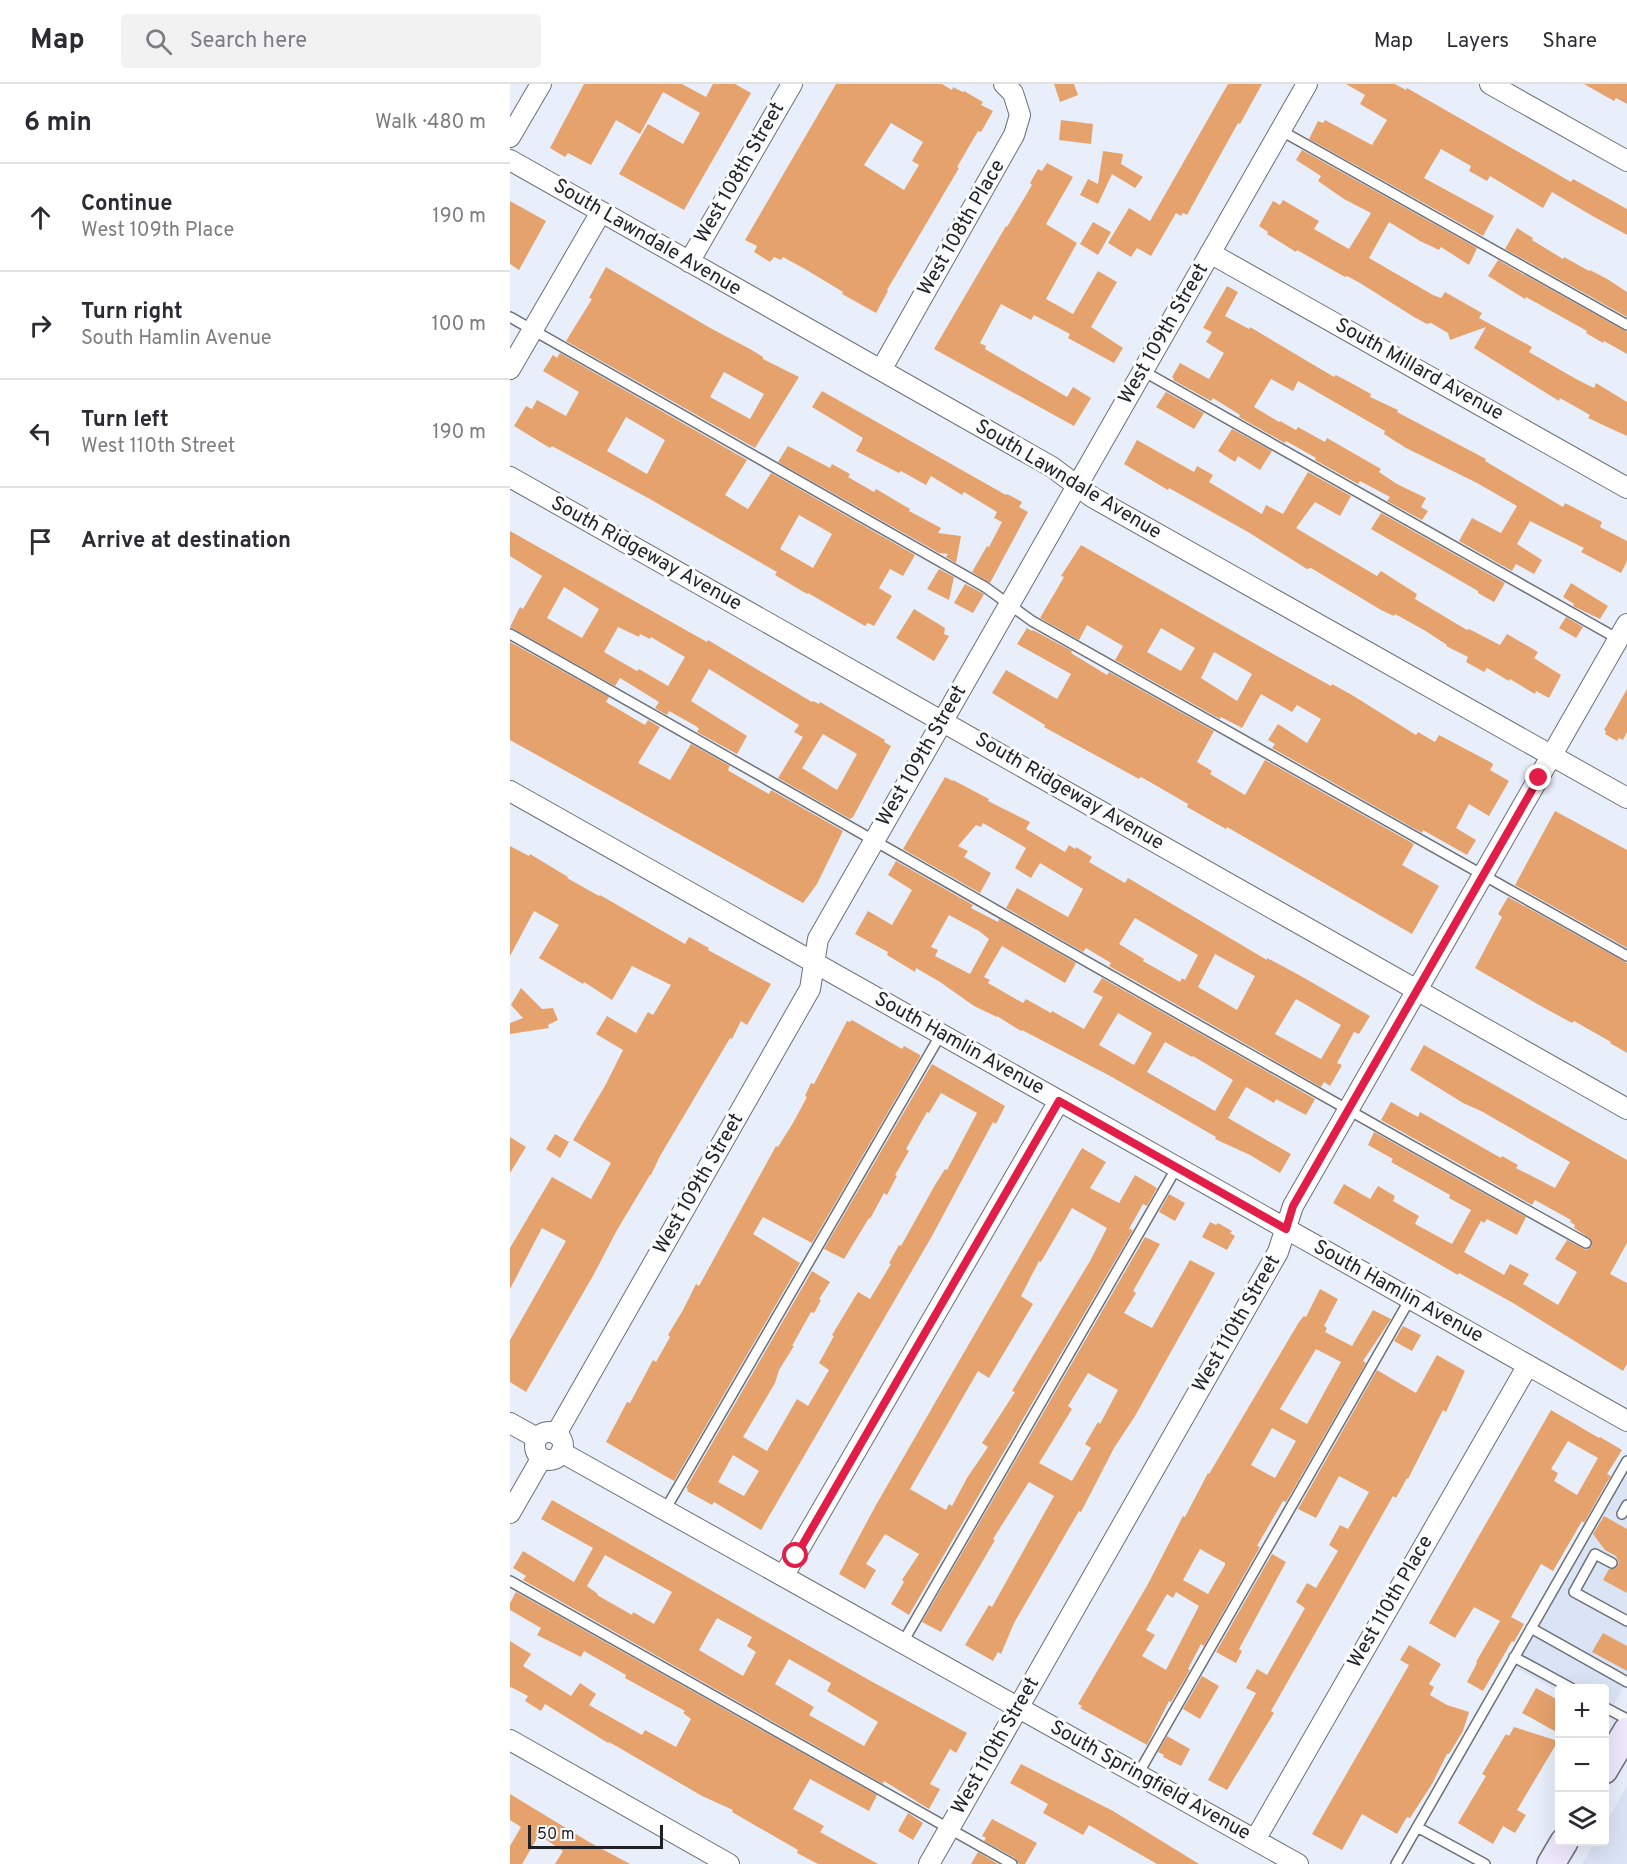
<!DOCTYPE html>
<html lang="en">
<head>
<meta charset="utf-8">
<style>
	body { margin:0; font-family:Overpass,sans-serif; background:#f2f2f3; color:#2b2b33 }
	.controls { position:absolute; right:18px; bottom:18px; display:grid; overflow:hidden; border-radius:6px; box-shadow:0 6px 24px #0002 }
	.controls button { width:54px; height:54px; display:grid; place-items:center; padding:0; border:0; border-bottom:2px solid #e1e1e2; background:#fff; color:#2b2b33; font:30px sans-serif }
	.scale { position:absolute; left:18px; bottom:15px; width:135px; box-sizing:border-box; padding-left:6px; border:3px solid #1f2125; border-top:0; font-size:16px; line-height:21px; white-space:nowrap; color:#1f2125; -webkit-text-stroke:4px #fbfcfe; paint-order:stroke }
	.stop { position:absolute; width:18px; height:18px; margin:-14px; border:4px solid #e11d48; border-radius:50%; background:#fff }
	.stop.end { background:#e11d48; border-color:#fff; box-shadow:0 2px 6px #0008 }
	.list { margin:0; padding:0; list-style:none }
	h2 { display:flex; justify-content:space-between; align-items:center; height:78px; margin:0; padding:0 24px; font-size:26px }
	h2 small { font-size:20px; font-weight:400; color:#7c7c81 }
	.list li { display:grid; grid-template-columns:39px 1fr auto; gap:18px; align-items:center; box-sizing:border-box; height:108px; padding:0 24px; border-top:2px solid #e1e1e2 }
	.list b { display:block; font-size:22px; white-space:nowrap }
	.list p { margin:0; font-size:20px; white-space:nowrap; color:#7c7c81 }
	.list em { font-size:20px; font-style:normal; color:#7c7c81 }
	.icon { flex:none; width:33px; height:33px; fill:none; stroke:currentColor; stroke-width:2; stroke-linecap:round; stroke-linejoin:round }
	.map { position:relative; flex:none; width:1117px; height:1780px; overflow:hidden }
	header { display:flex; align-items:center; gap:36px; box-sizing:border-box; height:84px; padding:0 30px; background:#fff; border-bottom:2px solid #e1e1e2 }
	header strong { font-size:28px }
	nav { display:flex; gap:33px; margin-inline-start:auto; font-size:21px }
	.search { width:420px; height:54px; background:#f2f2f3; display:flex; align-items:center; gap:15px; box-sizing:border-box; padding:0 21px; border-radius:6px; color:#7c7c81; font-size:22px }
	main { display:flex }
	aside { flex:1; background:#fff }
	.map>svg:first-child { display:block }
</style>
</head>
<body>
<header>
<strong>Map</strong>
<div class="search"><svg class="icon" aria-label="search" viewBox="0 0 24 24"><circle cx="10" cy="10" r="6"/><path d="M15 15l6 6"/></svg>Search here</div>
<nav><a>Map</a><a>Layers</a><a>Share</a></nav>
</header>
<main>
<aside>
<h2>6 min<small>Walk · 480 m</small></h2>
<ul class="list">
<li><svg class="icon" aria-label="ahead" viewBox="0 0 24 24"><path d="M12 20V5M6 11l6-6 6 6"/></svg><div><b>Continue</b><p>West 109th Place</p></div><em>190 m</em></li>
<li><svg class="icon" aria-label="right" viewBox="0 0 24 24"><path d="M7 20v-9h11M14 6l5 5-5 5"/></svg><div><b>Turn right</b><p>South Hamlin Avenue</p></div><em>100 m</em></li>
<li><svg class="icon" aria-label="left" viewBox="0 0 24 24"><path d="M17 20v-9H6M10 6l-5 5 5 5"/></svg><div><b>Turn left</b><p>West 110th Street</p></div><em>190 m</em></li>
<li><svg class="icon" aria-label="arrive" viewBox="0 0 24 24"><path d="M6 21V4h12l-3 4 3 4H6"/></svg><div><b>Arrive at destination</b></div></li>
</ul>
</aside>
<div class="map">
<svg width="1117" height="1780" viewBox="0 0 1117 1780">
	<rect width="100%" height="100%" fill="#e9effa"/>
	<!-- built -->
	<path fill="#dbe4f5" d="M1117 1369V1597L1096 1634 1094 1604H1050L1049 1608 998 1580Z
		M1117 1701V1780H1072L1085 1758H1094L1095 1741Z"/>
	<!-- building -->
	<path fill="#e6a26d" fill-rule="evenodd" d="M74 0H172L196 13 203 0H225L241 9 174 126 109 90 138 40 173 60 190 29 153 8 130 50 106 36 81 81 58 69 55 73 40 64Z
		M326 0H432L442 6 443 3 453 8 454 7 473 18 471 21 483 27 471 48 468 47 447 83 449 84 377 206 378 207 366 229 332 210 333 208 295 185 273 173 271 176 264 173 260 178 244 168 247 162 235 156ZM381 39 413 58 402 77 409 81 394 106 354 81Z
		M544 0H564L568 11 550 18Z
		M718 0H752L730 40 728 39 677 131 673 129 671 132 666 129 641 172 627 164 621 173 598 159 619 124 640 137Z
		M836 0H885L896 6 897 4 1061 98 1063 95 1117 125V151L1079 130 1042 108 1033 124 980 92 977 97 959 87 961 82 931 65 914 94 984 132 973 152 799 55 808 37 813 39 815 36 862 61 877 36 850 20 855 11Z
		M1074 0H1117V20L1106 14 1104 17Z
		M551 36 583 40 581 60 549 56Z
		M792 66 967 164 959 181 931 163 929 166 910 157 879 138 859 174 923 211 931 214 935 208 972 229 969 234 1022 263 1019 268 1066 295 1084 304 1086 299 1117 318V352L1078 334 1080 331 1050 314 1049 317 964 264 976 243 940 256 938 249 921 239 917 240 904 233 850 199 837 192 835 193 787 166 786 168 757 150 758 148 749 142 763 117 770 121 773 116 809 137 804 145 839 165 861 129 834 115 808 97 811 92 786 76Z
		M593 67 613 70 611 80 633 93 625 104 602 90 588 120 570 111 578 95 588 100Z
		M537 79 563 93 536 140 567 159 536 215 563 230 588 187 607 198 581 243 613 264 604 279 558 254 560 250 524 231 521 236 491 220 470 259 476 262 475 265 557 313 563 303 581 314 564 342 424 265 496 142 497 143 522 101 520 99 528 85 532 87Z
		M0 117 36 137 9 186 0 180Z
		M583 138 601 148 588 171 570 160Z
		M1007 144 1023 154 1022 156 1053 175 1054 173 1079 187 1080 186 1099 196 1117 208V233L995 165Z
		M988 176 1117 248V270L1094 257 1093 259 1076 249 1077 247 1016 213 1015 215 978 192Z
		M96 183 202 245 240 265 253 273V275L289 293 245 364 56 257 82 215 79 214ZM214 288 254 310 240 335 200 313Z
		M717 202 728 208 715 232 739 245 740 243 824 293 826 291 843 300 861 310 860 313 888 326 887 328 976 375 975 377 1053 423 1055 419 1092 438 1090 443 1117 457V477L1111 489 1071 468 1074 464 1020 437 1007 460 1032 476 1024 490 1006 480 1002 487 949 457 962 434 991 449 1007 422 967 399 896 364 874 350 875 347 788 297 783 307 761 295 744 323 769 338 770 337 786 346 788 343 815 358 817 354 871 385 869 388 887 400 916 414 911 423 918 427 912 436 877 417 880 413 850 397 848 400 805 376 806 374 776 357 775 359 729 333 730 331 703 314 701 317 663 296 664 295 662 293 670 279 699 295 714 269 696 258 702 248 693 244Z
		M50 269 237 376 215 411 238 425 261 389 405 471 393 492 380 485 369 504 382 512 364 542 358 539 355 542 298 509 297 510 265 491 267 488 138 414 42 362 40 364 4 342 16 322 22 325 27 316 56 332 69 308 33 287 43 271 47 274ZM116 333 155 356 137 390 97 367ZM289 431 322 450 303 484 270 465Z
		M312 307 496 411 497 410 512 418 509 423 518 428 480 499 462 488 477 462 479 463 492 438 484 434 487 428 454 408 452 411 421 392 416 401 391 387 389 389 346 367 353 354 302 323Z
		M656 308 694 329 684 345 646 323Z
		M722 345 762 367 750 386 728 372 725 378 708 367Z
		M627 356 684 388 687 382 703 391 699 398 752 430 756 421 773 430 798 388 841 412 830 432 805 418 786 444 867 492 871 487 907 510 905 515 957 546 959 545 990 561 997 550 1028 568 1024 574 1051 591 1039 614 1026 607 1025 610 1000 595 999 597 977 584 974 588 956 578 958 573 936 562 937 561 914 546 885 530 884 532 871 526 801 484 797 485 738 448 659 404 658 406 614 380Z
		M278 362 320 384 322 380 340 390 338 393 364 408 366 405 400 425 399 427 431 444 428 449 451 452 446 479 436 473 438 470 429 469 268 378Z
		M871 429 995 499 984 518 968 509V507L861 445Z
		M0 447 197 558 198 556 302 618 303 617 309 620 310 618 375 656 374 658 381 662 343 733 340 735 268 694 293 653 284 648 289 641 199 585 181 617 237 652 227 670 187 648 189 645 186 642 159 627 157 631 145 624 149 618 110 594 105 602 0 543 10 523 13 525 32 492 0 472ZM54 503 89 525 72 554 37 534ZM108 543 129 553 130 550 140 555 141 553 175 573 158 602 129 585 127 587 94 568ZM313 650 347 670 327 706 292 684Z
		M571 461 756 566 821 602 822 600 842 611 906 651 908 648 925 658 929 651 982 679 983 681 980 686 999 697 979 732 959 720 946 744 966 756 957 771 913 746 912 749 762 664 765 660 758 656 768 640 797 659 811 635 787 621 782 628 751 610 732 644 711 633 710 635 605 576 613 562 577 541 569 556 530 534 554 493 551 492ZM651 544 685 564 671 587 637 568ZM704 568 742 590 727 617 691 594Z
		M429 485 444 493 439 516 417 505Z
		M1061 499 1098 522 1090 535 1063 522 1064 520 1053 513Z
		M455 500 474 510 463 529 444 519Z
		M404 525 435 544 434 550 439 552 424 577 386 554Z
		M1056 533 1073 543 1066 554 1049 544Z
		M517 544 522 547 523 546 562 567 561 569 597 591 599 588 704 647 687 678 702 687 700 690 735 711 755 676 904 760 892 781 929 802 902 850 717 743 716 745 677 723 678 720 633 694 630 693 629 695 534 643 535 641 482 609 496 586 547 615 561 590 507 560Z
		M0 558 99 613 96 618 135 641 138 636 150 643 128 679 160 696 181 660 220 682 218 685 219 687 259 710 261 706 333 747 307 800 293 819 0 656Z
		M1117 605V648L1113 656 1109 654 1107 657 1095 650 1096 647 1094 646Z
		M435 693 443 697V696L479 715 478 717 520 738 516 745 555 768 559 761 565 765 566 763 582 773 579 778 615 799 618 794 757 876V874L789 891 860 932 849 950 844 948 827 979 832 981 820 1002 814 998 811 1003 599 882 601 879 576 864 573 868 496 824 507 804 558 833 573 805 530 779 521 794 505 784 516 764 473 739 471 743 466 741 448 762 458 767 454 773 481 789 470 809 393 765ZM625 834 688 871 675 896 672 894 670 898 633 877 634 875 609 860ZM705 870 745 892 727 926 688 903ZM786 915 831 941 811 975 765 950Z
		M1045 727 1117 766V864L1005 801Z
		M0 762 19 772 20 770 58 793 57 794 89 812 90 811 175 860 179 853 199 864 198 866 261 900 237 941 231 937 222 955 220 954 150 1072 141 1091H140L107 1146 84 1190 16 1308 0 1298V1256L56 1157 32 1144 0 1205V1164L42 1093 81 1115 101 1079 63 1056 96 1000 113 966 86 950 97 932 126 949 138 928 143 931 161 901 122 882 102 916 74 898 73 900 29 874 49 841 24 827 0 872Z
		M386 777 463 821 461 824 488 838 489 835 566 879 555 899 492 862 474 893 480 896 478 899 513 919 516 915 541 929 542 927 574 945 593 913 583 908 592 894 805 1015 796 1031 766 1015 764 1019 736 1003 718 1034 781 1070 770 1089 740 1071 705 1055 706 1053 602 993 512 946 511 947 487 932V933L464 922 430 898 406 884 405 888 377 871 378 868 345 850 358 827 382 841 402 806 378 791ZM439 831 469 847 479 855 460 890 425 872 428 866 421 863ZM608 929 642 949 624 981 589 961ZM655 958 682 973 683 972 723 996 705 1027 637 988Z
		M998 813 1117 879V969L1100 959 1101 958 1064 937 1062 939 1029 921 965 884 992 833 988 830Z
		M11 904 32 925 43 924 48 936 38 941 39 944 0 950V939L13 934 1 921Z
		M342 936 392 965 394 962 410 971V973L302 1159 253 1133 243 1150 290 1179 164 1397 96 1358 117 1318 120 1319 143 1276 146 1278 160 1253 158 1251 173 1226 186 1200 189 1202 266 1062 268 1063 283 1039 297 1013 295 1012 301 999 304 1000 337 937 340 938Z
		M914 961 1117 1076V1159L1100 1190 1117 1199V1280L1113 1287 1003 1219 949 1189 948 1191 823 1119 834 1100 860 1115 868 1102 885 1112 883 1117 909 1132 905 1140 942 1160 961 1126 939 1114 940 1111 881 1078 883 1075 858 1061 864 1048 1016 1133 1007 1151 977 1135 974 1139 971 1137 954 1168 994 1191 1000 1180 1019 1190 1013 1200 1048 1221 1067 1188 1045 1175 1057 1156 1076 1166 1082 1162 1081 1155 1064 1144 1065 1141 1060 1138 1061 1136 1025 1116 1022 1121 871 1036 881 1018 908 1033 910 1028 991 1074 992 1072 1008 1081 1006 1084 1045 1104 1060 1078 971 1027 953 1019 900 986Z
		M422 980 495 1022 486 1040 483 1038 422 1152 251 1446 204 1418 202 1421 177 1407 178 1405 176 1404 302 1187 320 1198 309 1215 311 1216 304 1229 301 1228 282 1262H284L269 1286 265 1299 233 1353 257 1367 287 1315 298 1322 319 1286 309 1279 324 1252 322 1251 348 1208 360 1215 381 1180 379 1179 389 1161 391 1162 425 1101 435 1085 437 1086 467 1029 431 1009 419 1029 417 1028 396 1065 399 1067 385 1091 387 1092 377 1111 374 1109 360 1135 359 1134 334 1175 314 1165ZM223 1371 249 1387 234 1412 208 1398Z
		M45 1050 59 1058 50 1074 36 1065Z
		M0 1053 16 1063 0 1089Z
		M572 1064 596 1078 580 1104 609 1119 625 1091 647 1104 637 1122 633 1120 619 1145 623 1146 399 1531 381 1520 394 1498 392 1496 409 1470 375 1450 356 1480 366 1486 355 1505 329 1490 366 1421ZM562 1124 597 1144 580 1177 502 1307 505 1308 472 1359 478 1363 457 1394 442 1422 439 1420 436 1426 400 1405 468 1287 479 1294 523 1220 511 1212 529 1177 531 1178Z
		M659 1110 675 1119 665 1137 649 1128Z
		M700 1138 706 1141 708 1139 722 1147 720 1149 725 1152 717 1166 692 1153Z
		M635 1153 650 1160 623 1207 626 1209 614 1229 642 1244 680 1176 705 1189 625 1332 604 1364 571 1428 569 1427 504 1539 491 1570 488 1568 483 1577 455 1561 479 1521 482 1523 544 1412 519 1398 483 1455 485 1456 431 1548 412 1538ZM578 1289 608 1306 590 1340 588 1338 575 1360 581 1364 562 1397 529 1379 562 1325 558 1322Z
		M810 1205 828 1215 814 1242 817 1244 815 1248 842 1262 863 1226 881 1235 853 1277 856 1279 776 1418 773 1417 747 1462 750 1463 694 1562 691 1560 678 1585 680 1586 661 1618 659 1617 637 1661 570 1624 572 1622 568 1620 638 1500 673 1432 675 1433 698 1389 699 1390 789 1238 794 1232 796 1233ZM806 1265 831 1278 797 1340 770 1325ZM762 1344 786 1357 765 1394 741 1381ZM690 1465 715 1479V1481L698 1510 673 1496ZM666 1508 689 1522 656 1586 632 1572 645 1551 636 1546 657 1510 663 1514Z
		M893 1242 911 1251 902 1267 884 1257Z
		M927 1271 955 1287 936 1328 933 1326 898 1395 897 1394 886 1414 883 1412 761 1627 764 1629 717 1706 698 1696 746 1609 736 1604 747 1585 757 1591 795 1524 786 1518 797 1499 806 1504 828 1467 819 1461 830 1441 838 1445 859 1408 829 1392 806 1434 788 1425 867 1286 906 1309Z
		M1041 1326 1089 1354 1090 1353 1112 1366 1097 1390 1101 1392 1097 1398 1074 1439 1072 1437 1043 1487 1031 1480 1001 1533 1014 1540 1004 1558 1002 1557 973 1607 957 1598 967 1579 966 1578 990 1537 964 1523 945 1554 919 1539ZM1058 1357 1088 1374 1067 1411 1044 1397 1048 1389 1041 1385Z
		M42 1416 359 1596 457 1649 446 1669 440 1665 420 1700 430 1705 419 1725 374 1697 373 1700 13 1496 16 1492 3 1484 13 1467 64 1498 83 1464 31 1435ZM95 1471 162 1508 144 1540 123 1528 122 1531 87 1511 88 1510 77 1502ZM207 1534 242 1553 237 1562 246 1568 233 1592 189 1566ZM279 1575 321 1599 317 1607 368 1638 354 1662 299 1631 304 1623 265 1600Z
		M1094 1432 1117 1445V1509L1093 1496 1099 1485 1106 1484 1109 1479 1106 1472 1095 1466 1083 1450Z
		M762 1470 776 1478 729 1565 732 1567 726 1579 706 1568Z
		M6 1508 367 1711 359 1727 300 1695 283 1725 314 1742 310 1748 368 1780H308L287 1769 288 1766 222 1728 223 1726 192 1712 113 1666 99 1658 98 1659 35 1620 31 1627 15 1617 18 1612 1 1603 0 1605V1557L21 1570 13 1582 61 1612 70 1599 86 1610 79 1621 132 1651 135 1646 166 1663 181 1635 173 1629 175 1627 115 1594 116 1591 74 1567 71 1573 27 1551 31 1544 0 1526V1519Z
		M1093 1549 1117 1562V1587L1082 1568Z
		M899 1561 931 1580 919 1600 924 1603 920 1611 937 1621 959 1628 953 1647 939 1670H937L922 1700 900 1734 897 1733 887 1750 852 1730 832 1766 802 1750 899 1581 890 1576Z
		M692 1592 709 1602 690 1635 673 1625Z
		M1026 1604 1050 1617V1650L1012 1629Z
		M1004 1643 1048 1657 1007 1726 1016 1731 1005 1749 993 1742 983 1760 948 1739 976 1692 972 1690 996 1650 999 1652Z
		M657 1652 680 1665 671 1682 653 1673 654 1671 648 1668Z
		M511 1680 603 1727 689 1780H647L579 1741 573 1751 533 1729 538 1720 500 1699Z
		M0 1710 79 1758 120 1780H45L53 1767 29 1751 12 1780H0V1762L11 1743 0 1736Z
		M398 1729 413 1739 403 1756 388 1747Z
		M482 1735 527 1759 515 1780H509L505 1774 474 1757 476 1754 472 1752Z
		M468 1768 488 1780H461Z"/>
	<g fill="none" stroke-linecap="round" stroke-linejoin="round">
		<defs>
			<path id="lane" d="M770 46 1117 241
				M0 233 475 503 522 537 1117 872
				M633 287 1110 556
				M0 550C359 752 715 959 1076 1159
				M155 1426 431 950
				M1112 1430 1117 1421
				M1102 1479 1085 1470 1064 1508 1117 1537
				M0 1497 502 1780
				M1021 1544 1117 1598
				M393 1558 667 1083
				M1004 1573 1061 1604
				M1094 1623 1117 1635
				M628 1690 900 1215
				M907 1743 975 1780
				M886 1780 1117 1377"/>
			<path id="street" d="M980 0 1117 77
				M0 53 31 0
				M0 76 542 383 582 413 1117 714
				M700 169 1117 404
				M179 178 282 0
				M0 285 91 128
				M371 286 504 51 510 31 503 9 494 0
				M0 393 1117 1025
				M0 707 1117 1337
				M0 1339 27 1354
				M25 1362a14 14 0 1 1 28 0a14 14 0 1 1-28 0Z
				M46 1350 300 905 308 855 797 0
				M51 1368 788 1780
				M0 1429 31 1375
				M274 1491 549 1017
				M0 1656 219 1780
				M745 1756 1018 1281
				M419 1780 768 1168 783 1122 1117 540"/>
			<path id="secondary" d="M1094 1686 1117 1647
				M1041 1780 1054 1758"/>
		</defs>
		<!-- lane casing -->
		<use href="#lane" stroke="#6b7079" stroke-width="12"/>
		<!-- street casing -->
		<use href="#street" stroke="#6b7079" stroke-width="22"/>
		<!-- secondary casing -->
		<use href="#secondary" stroke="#6b7079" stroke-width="30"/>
		<!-- lane -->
		<use href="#lane" stroke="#fff" stroke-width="9"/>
		<!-- street -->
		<use href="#street" stroke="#fff" stroke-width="20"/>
		<!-- secondary -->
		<use href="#secondary" stroke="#efe9fd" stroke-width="27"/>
	</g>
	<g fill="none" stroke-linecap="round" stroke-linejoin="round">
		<!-- route -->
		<path stroke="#e11d48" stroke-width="8" d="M286 1472 549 1017 776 1145 783 1122 1029 694"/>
	</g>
	<g text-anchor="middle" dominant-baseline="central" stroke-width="6" stroke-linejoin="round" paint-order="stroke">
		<!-- street labels -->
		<g font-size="20" fill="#1f2125" stroke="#fbfcfe">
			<text transform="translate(230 89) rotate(-60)">West 108th Street</text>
			<text transform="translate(452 144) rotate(-60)">West 108th Place</text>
			<text transform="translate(137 154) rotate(30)">South Lawndale Avenue</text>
			<text transform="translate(654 250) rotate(-60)">West 109th Street</text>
			<text transform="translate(909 286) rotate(29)">South Millard Avenue</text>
			<text transform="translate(558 396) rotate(31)">South Lawndale Avenue</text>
			<text transform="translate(136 470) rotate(29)">South Ridgeway Avenue</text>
			<text transform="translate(412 672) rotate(-60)">West 109th Street</text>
			<text transform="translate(559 708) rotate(30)">South Ridgeway Avenue</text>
			<text transform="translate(449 960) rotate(29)">South Hamlin Avenue</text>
			<text transform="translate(189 1100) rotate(-60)">West 109th Street</text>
			<text transform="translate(888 1208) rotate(29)">South Hamlin Avenue</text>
			<text transform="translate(727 1240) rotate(-60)">West 110th Street</text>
			<text transform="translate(881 1518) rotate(-60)">West 110th Place</text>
			<text transform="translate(486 1662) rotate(-60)">West 110th Street</text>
			<text transform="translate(640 1697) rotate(29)">South Springfield Avenue</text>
		</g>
	</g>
</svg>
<div class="controls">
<button>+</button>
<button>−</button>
<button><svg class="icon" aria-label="layers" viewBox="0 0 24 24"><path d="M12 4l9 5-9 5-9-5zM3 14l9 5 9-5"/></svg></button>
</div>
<div class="scale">50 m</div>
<div class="stop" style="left:286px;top:1472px"></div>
<div class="stop end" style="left:1029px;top:694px"></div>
</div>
</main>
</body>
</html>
